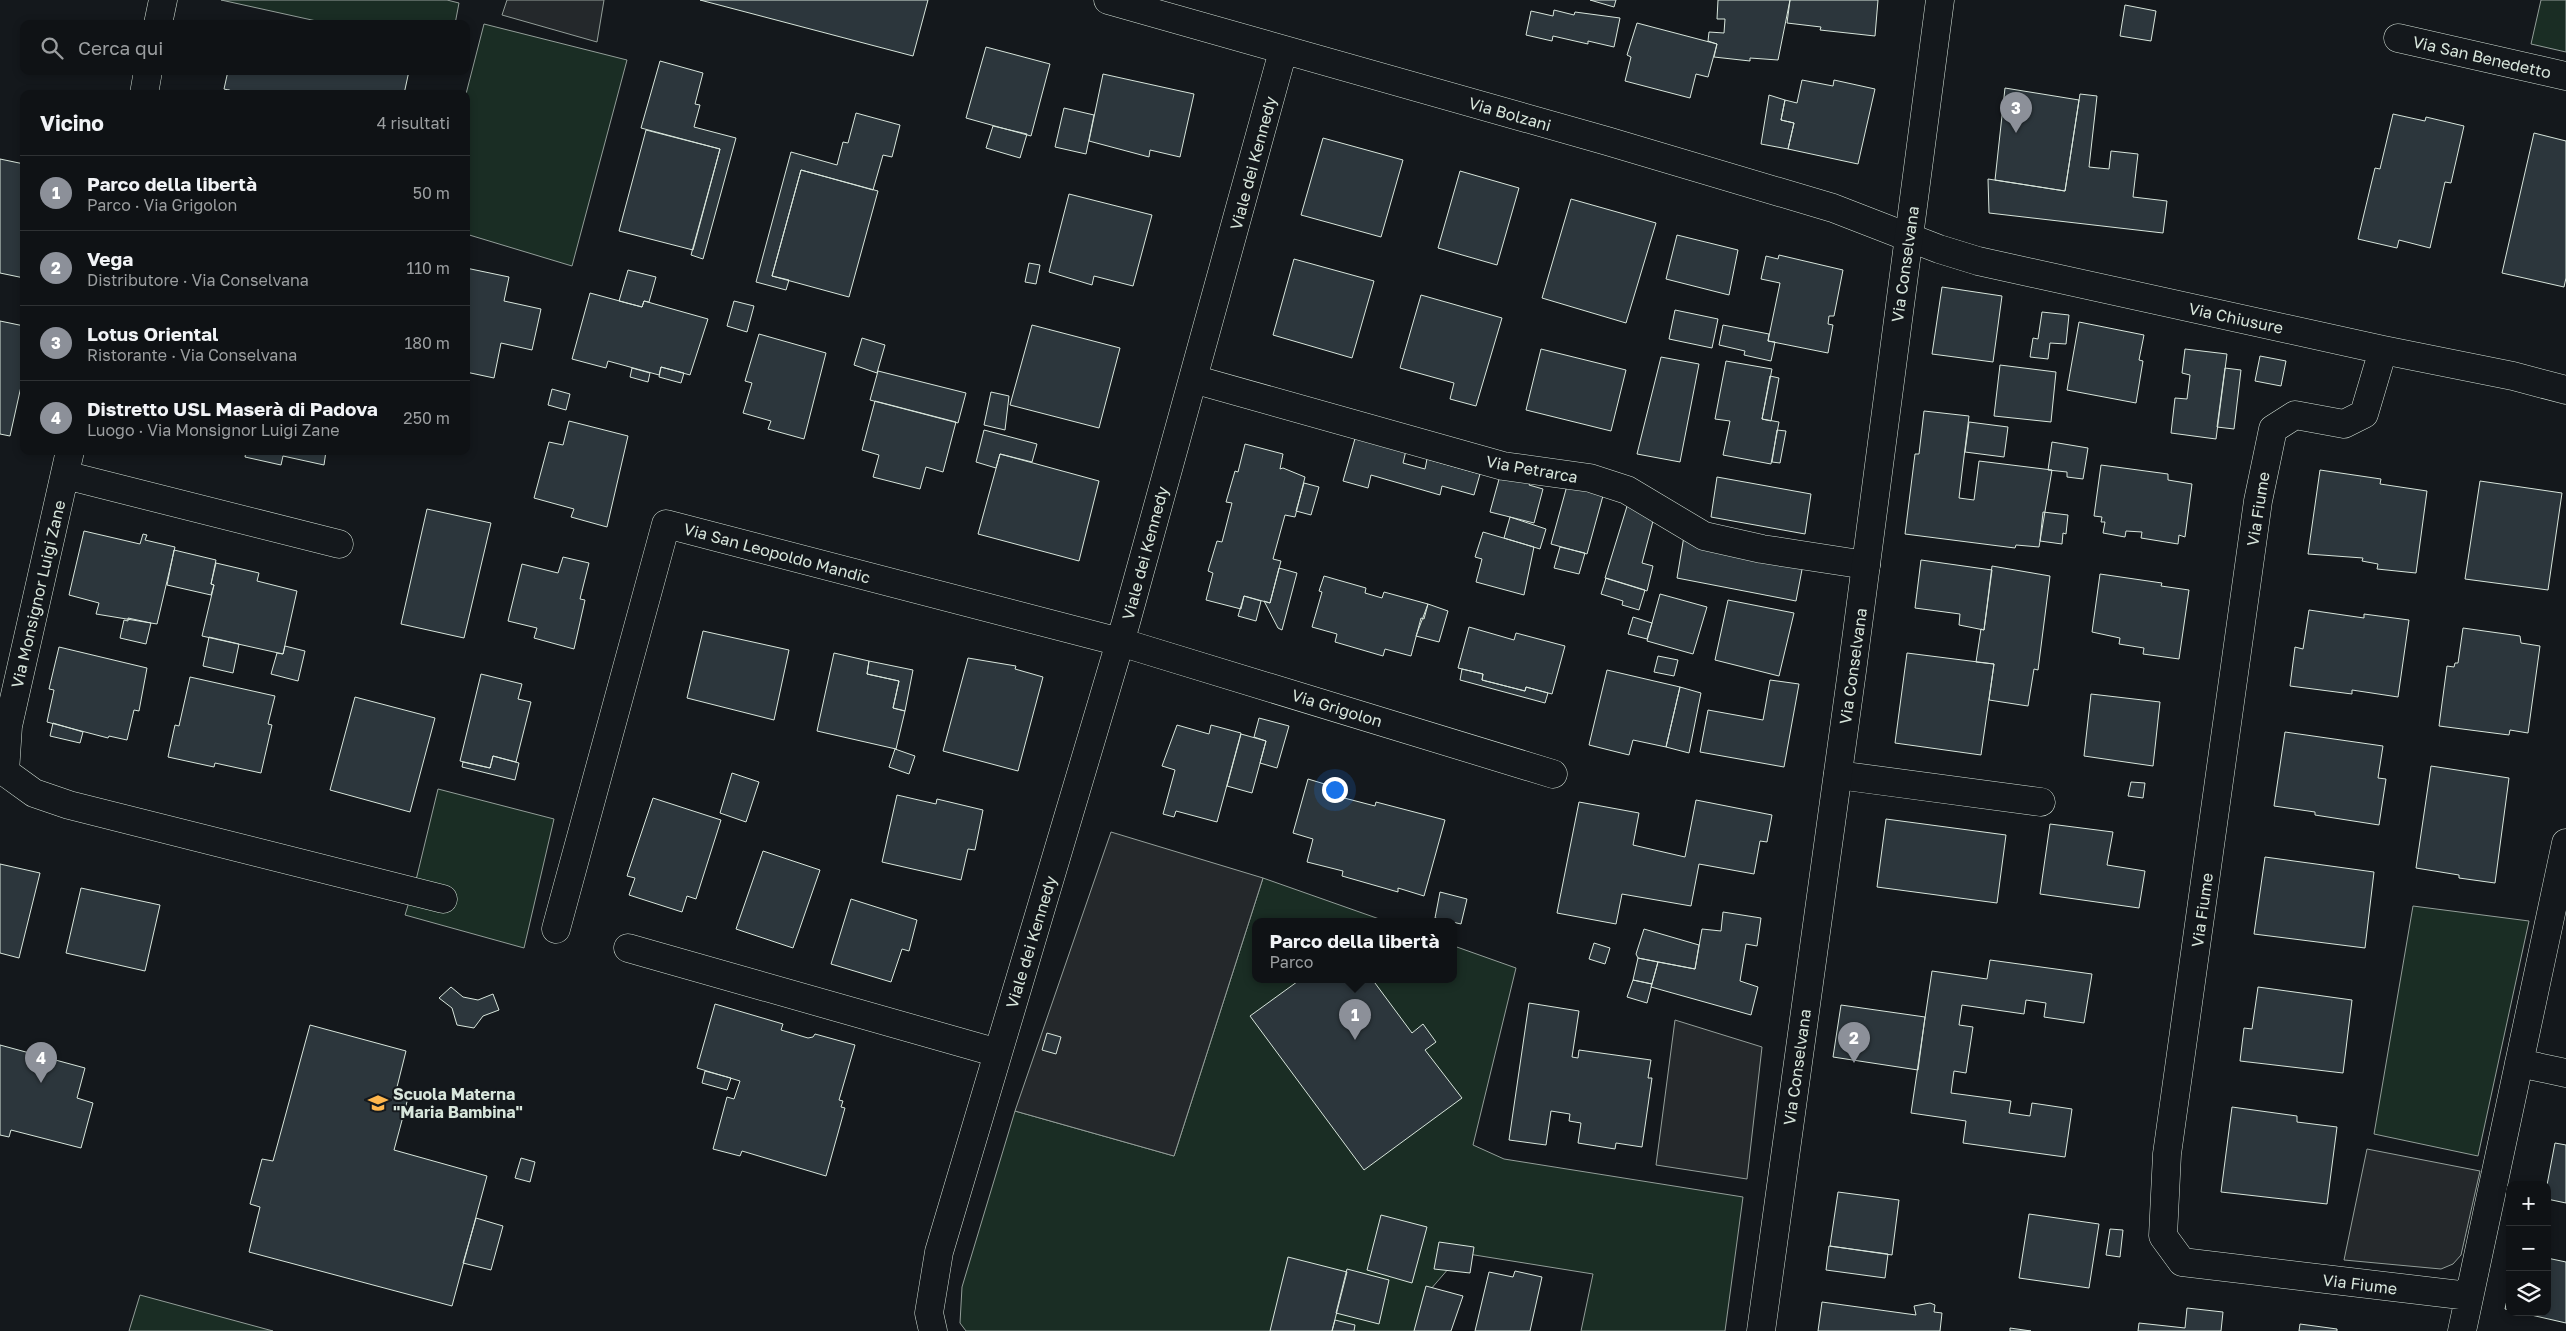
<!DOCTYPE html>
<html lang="it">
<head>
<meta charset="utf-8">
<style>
	body { margin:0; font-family:"Golos Text",sans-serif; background:#1d2022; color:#f1f3f6 }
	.controls { position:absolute; right:15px; bottom:15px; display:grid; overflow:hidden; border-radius:10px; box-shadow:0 2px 8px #0003 }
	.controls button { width:45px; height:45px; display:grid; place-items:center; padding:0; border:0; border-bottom:1px solid #2f3234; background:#0f1215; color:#f1f3f6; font:25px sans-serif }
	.you { position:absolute; left:1334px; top:789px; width:18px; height:18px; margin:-12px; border:4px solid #fff; border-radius:50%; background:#1a73e8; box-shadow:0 0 0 8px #1a73e833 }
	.badge { display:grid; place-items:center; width:32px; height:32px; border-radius:50%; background:#8c9099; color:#fff; font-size:16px; font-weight:700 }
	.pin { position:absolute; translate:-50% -41px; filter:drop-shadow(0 1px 2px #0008) }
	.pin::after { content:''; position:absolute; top:26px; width:18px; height:15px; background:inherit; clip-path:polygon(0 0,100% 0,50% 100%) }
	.popup { position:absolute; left:1252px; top:918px; width:205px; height:65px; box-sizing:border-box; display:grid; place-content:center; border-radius:10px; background:#0f1215; filter:drop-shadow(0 1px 4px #0005); font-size:16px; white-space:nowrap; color:#9b9ea0 }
	.popup b { font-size:19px; color:#f1f3f6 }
	.popup::after { content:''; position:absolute; left:50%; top:100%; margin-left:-10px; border:10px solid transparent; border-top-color:#0f1215 }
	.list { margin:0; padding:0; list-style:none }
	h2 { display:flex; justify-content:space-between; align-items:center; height:65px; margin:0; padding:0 20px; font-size:21px }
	h2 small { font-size:16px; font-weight:400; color:#9b9ea0 }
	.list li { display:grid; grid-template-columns:32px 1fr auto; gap:15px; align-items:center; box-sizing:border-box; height:75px; padding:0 20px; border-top:1px solid #2f3234 }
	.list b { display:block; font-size:19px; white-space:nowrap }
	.list p { margin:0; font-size:16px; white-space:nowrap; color:#9b9ea0 }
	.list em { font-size:16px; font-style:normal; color:#9b9ea0 }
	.icon { flex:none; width:28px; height:28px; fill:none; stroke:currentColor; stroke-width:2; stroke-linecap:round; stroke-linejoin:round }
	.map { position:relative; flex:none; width:2566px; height:1331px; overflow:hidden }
	.search { position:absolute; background:#0f1215; box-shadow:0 2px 8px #0003; left:20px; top:20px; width:450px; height:55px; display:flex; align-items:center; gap:12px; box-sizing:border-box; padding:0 18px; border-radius:10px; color:#9b9ea0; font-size:19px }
	.panel { position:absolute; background:#0f1215; box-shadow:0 2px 8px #0003; left:20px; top:90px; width:450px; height:365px; border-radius:10px }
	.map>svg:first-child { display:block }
</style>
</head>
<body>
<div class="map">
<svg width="2566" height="1331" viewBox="0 0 2566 1331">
	<rect width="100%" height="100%" fill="#14181c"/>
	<!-- green -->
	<path fill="#1a2d24" stroke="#939e99" d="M221 0H447L459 3 455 24H330Z
		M2541 0H2566V52L2531 44Z
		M484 24 627 60 572 266 466 234V94Z
		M438 789 554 819 524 948 405 915 417 876Z
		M1263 878 1385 921H1256V979H1454V946L1516 968 1473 1145 1504 1159 1743 1197 1725 1331H1581L1593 1274 1462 1253 1424 1297 1416 1331H966L960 1323 962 1287 1015 1111 1174 1156Z
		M2413 906 2529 921 2478 1156 2374 1134Z
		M140 1295 273 1331H129Z"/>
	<!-- parking -->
	<path fill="#24282b" stroke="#939e99" d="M507 0H604L597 42 502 15Z
		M1111 832 1263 878 1174 1156 1015 1111Z
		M1675 1020 1762 1047 1747 1179 1656 1165Z
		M2367 1149 2480 1171 2461 1255 2453 1264 2441 1269 2344 1260Z"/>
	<!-- building -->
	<path fill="#2c363c" stroke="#d8e6dc" d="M700 0H928L913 56Z
		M1590 0H1616L1614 7Z
		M1718 0H1790L1778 60 1750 58V61L1714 57 1717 44 1708 41 1709 32 1724 33 1725 19H1717Z
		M1790 0H1878L1875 36 1820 30 1821 27 1787 23Z
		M2125 5 2156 11 2151 41 2120 36Z
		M1554 10 1574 15 1575 12 1620 18 1614 47 1588 41V44L1553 36 1552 41 1526 35 1531 11 1553 16Z
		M1637 23 1717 44 1708 77 1696 74 1690 98 1625 81 1631 57 1627 55Z
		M986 47 1050 64 1031 136 966 118Z
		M660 61 703 73 695 104 700 105 694 127 736 138 703 259 691 255 720 149 641 128Z
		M228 71H409L404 94H246L224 89Z
		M1103 74 1194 94 1180 157 1150 150 1149 157 1089 141Z
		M1802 80 1833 86 1834 80 1875 89 1858 164 1788 149 1794 123 1781 120 1785 100 1797 103Z
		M2005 88 2079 100 2065 191 1995 180Z
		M228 90 246 94H227Z
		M2080 94 2097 96 2089 167 2109 169 2111 151 2138 154 2133 197 2167 201 2163 233 1989 213 1988 179 2065 191Z
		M1769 95 1785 100 1781 120 1794 123 1788 149 1761 144Z
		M1064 108 1094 115 1086 154 1055 147Z
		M856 113 900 125 892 157 883 155 873 190 801 170 772 276 789 280 786 290 756 282 791 152 837 165 843 142 848 143Z
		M2393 114 2425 121 2426 117 2464 126 2451 183 2445 182 2430 248 2399 240 2397 248 2358 239 2375 168 2380 169Z
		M993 126 1027 134 1020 158 986 148Z
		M646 130 720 149 693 250 619 231Z
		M2534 133 2566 141V278L2564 287 2502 273Z
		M1323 138 1403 160 1381 237 1301 215Z
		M0 159 24 164V278L0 273Z
		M801 170 878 191 849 297 772 276Z
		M1460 171 1519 188 1497 265 1438 248Z
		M1069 194 1152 215 1133 286 1094 276 1092 285 1049 272Z
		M1571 199 1656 223 1626 323 1542 298Z
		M1677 235 1738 250 1729 295 1666 279Z
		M1779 255 1843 270 1834 316H1829L1828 324 1833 325 1828 353 1768 341 1780 283 1761 279 1766 256 1778 259Z
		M1294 259 1374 281 1352 358 1273 335Z
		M1029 263 1040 265 1036 284 1025 282Z
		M466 268 509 277 504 301 541 309 532 350 501 343 494 378 466 372Z
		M628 270 656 277 649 302 644 301 642 307 619 301Z
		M1942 287 2002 296 1993 362 1932 354Z
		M590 293 642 307 644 301 708 319 690 375 661 367 659 375 608 361 606 368 572 359Z
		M1421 295 1502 318 1476 406 1450 399 1454 383 1400 368Z
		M734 301 754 306 747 332 727 326Z
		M1675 310 1718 319 1712 348 1669 339Z
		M2042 312 2069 315 2066 344 2050 343 2048 359 2030 357 2033 338 2038 339Z
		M0 321 24 326V373L10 436 0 434Z
		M2079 322 2144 335 2139 360 2143 361 2136 403 2067 390Z
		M1032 325 1120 348 1099 428 1010 405Z
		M1723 325 1769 334 1768 341 1775 342 1771 361 1744 355 1745 351 1719 345Z
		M759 334 826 353 804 439 768 429 771 421 743 413 752 383 745 381Z
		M862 338 885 345 877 373 854 365Z
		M1541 349 1626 370 1611 431 1526 410Z
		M2185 349 2227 354 2216 439 2171 433 2175 398 2187 399 2190 375 2182 373Z
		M2260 356 2286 361 2281 386 2255 381Z
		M1661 357 1699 364 1680 462 1637 454Z
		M1726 361 1772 369 1762 419 1779 422 1771 464 1723 455 1730 421 1715 419Z
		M2000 365 2056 372 2051 422 1994 416Z
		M661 367 684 373 681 383 659 377Z
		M632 368 650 373 648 382 630 377Z
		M2225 368 2241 370 2234 429 2217 427Z
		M878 371 966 393 958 423 870 400Z
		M1770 376 1779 378 1771 421 1762 419Z
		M552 389 570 394 566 410 548 405Z
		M991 392 1009 396 1005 430 984 425Z
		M875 401 956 422 943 472 926 467 920 489 873 477 879 455 862 450Z
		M1924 411 1969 416 1959 498 1974 500 1979 461 2052 470 2039 547 2016 545 2015 548 1905 534 1915 454H1919Z
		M569 421 628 436 607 527 571 517 574 509 534 498 549 442 563 445Z
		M1969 422 2008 427 2004 457 1965 452Z
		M1358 428 1408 442 1403 463 1425 469 1427 459 1480 474 1474 495 1442 486 1440 495 1371 475 1368 488 1343 481Z
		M984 430 1037 444 1032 462 1000 454 996 468 976 462Z
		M1777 430 1786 431 1780 463 1772 462Z
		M2052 442 2088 448 2083 479 2067 477V472L2048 470Z
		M1245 444 1283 454 1280 469 1283 468 1305 477 1295 517 1285 515 1273 559 1281 561 1270 603 1244 596 1241 609 1206 600 1213 573 1208 571 1217 541 1222 542 1232 503 1226 502 1235 471 1238 472Z
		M246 451H326L324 465 283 456 281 465 245 457Z
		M1000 454 1099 481 1079 561 978 534Z
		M2101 465 2168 474V480L2192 484 2185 537 2179 535 2178 544 2141 538 2142 532 2126 531 2125 537 2103 533 2105 522H2101L2102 517 2094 516Z
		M2320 470 2381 479 2380 484 2427 491 2416 573 2377 569 2378 564 2362 561 2363 558 2308 554Z
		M1501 472 1531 480 1529 485 1543 489 1534 523 1490 512Z
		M1717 477 1811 494 1805 534 1711 517Z
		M2480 481 2562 493 2548 590 2465 579Z
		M1568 482 1604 492 1587 554 1551 544Z
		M1304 483 1319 487 1311 515 1296 511Z
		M1628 503 1653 521 1642 563 1653 566 1647 591 1605 578Z
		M427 509 491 523 464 638 401 624Z
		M2043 512 2068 515 2066 534 2063 533 2062 544 2040 541Z
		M1510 517 1546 529 1540 549 1504 538Z
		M84 531 140 544 143 534 147 535 145 540 175 547 157 624 96 614 99 603 69 595Z
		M1483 532 1534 547 1524 595 1476 582 1482 559 1475 557Z
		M1684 536 1804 559 1796 601 1677 578Z
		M1560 547 1585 553 1579 574 1554 568Z
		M174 550 216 560 211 584 214 585 211 595 167 585Z
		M563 557 589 563 580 599 585 600 574 649 534 638 537 628 508 621 522 564 558 573Z
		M1921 560 1992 570 1984 630 1959 625 1960 614 1915 608Z
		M216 563 259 573 257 581 297 591 283 654 202 636 214 585 211 584Z
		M1992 566 2050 576 2038 670 2034 669 2028 706 1989 700 1994 664 1976 662 1981 629 1984 630Z
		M1279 568 1297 573 1282 630 1278 628 1264 601 1270 603Z
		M2100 574 2162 583 2161 586 2189 590 2179 659 2143 654 2144 648 2119 644 2120 638 2092 632Z
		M1324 576 1366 588 1365 593 1382 598 1384 592 1428 604 1424 619 1421 618 1411 656 1385 649 1383 656 1335 642 1337 634 1312 627 1322 592 1319 591Z
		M1606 578 1645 590 1639 610 1622 605 1623 601 1601 594Z
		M1660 594 1707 607 1693 654 1647 641Z
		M1244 596 1261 601 1256 621 1238 616Z
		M1728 600 1794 613 1779 676 1715 660Z
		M1428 604 1448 611 1439 642 1416 636Z
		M2309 610 2364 618V614L2409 620 2398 697 2352 690V694L2290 686 2295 647 2303 649Z
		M1633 617 1652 623 1647 639 1628 634Z
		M128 618 151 623 146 644 120 638 124 620 128 621Z
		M1469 627 1514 640 1516 633 1565 646 1552 694 1526 687 1525 691 1482 680 1483 674 1458 668Z
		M2463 628 2520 636 2521 643 2540 646 2528 733 2510 730 2509 735 2439 726 2447 666 2454 667 2455 663H2458Z
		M703 631 789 650 774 720 687 698Z
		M209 637 239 644 233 673 203 666Z
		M285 646 305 651 298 681 271 674 277 653 283 654Z
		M59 647 147 668 139 711 134 710 127 740 109 736 108 738 47 722 54 690 49 689Z
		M834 653 869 661 867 674 899 681 893 708 905 711 896 749 817 731Z
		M1907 653 1994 664 1981 755 1895 743Z
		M1658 656 1678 660 1674 676 1654 672Z
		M968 658 1016 666 1015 669 1043 677 1018 771 943 751Z
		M869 661 913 670 905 711 893 708 899 681 867 674Z
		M1462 669 1483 674 1482 680 1525 691 1526 687 1548 693 1545 703 1460 680Z
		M1607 670 1680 687 1666 747 1633 740 1629 755 1589 745Z
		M481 674 522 684 518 699 531 702 516 762 493 756 490 768 460 761Z
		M190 677 275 696 268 724 272 725 261 773 215 763 214 767 168 757 175 725 179 726Z
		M1770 680 1799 684 1784 767 1700 752 1708 710 1763 720Z
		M1680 687 1701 693 1689 753 1666 747Z
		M2091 694 2160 702 2153 766 2084 756Z
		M355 697 435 718 410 812 330 790Z
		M1259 718 1289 726 1277 768 1260 763 1266 741 1254 737Z
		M53 723 83 732 80 743 50 736Z
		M1177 725 1209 734 1211 725 1241 733 1217 822 1176 811 1174 817 1163 814 1175 770 1162 766Z
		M2285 732 2383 746 2378 778 2386 779 2379 825 2315 815V812L2274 806Z
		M1241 734 1266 741 1252 793 1227 786Z
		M895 749 915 756 909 774 889 767Z
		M493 756 519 763 515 780 462 767 463 762 490 768Z
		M2431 766 2509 778 2495 883 2459 878V875L2416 868Z
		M732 773 759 782 746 822 720 813Z
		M1308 779 1328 785 1325 793 1375 806 1376 802 1445 820 1424 896 1398 888V892L1342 876 1343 871 1307 862 1313 839 1293 833Z
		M2131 782 2145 783 2143 798 2128 796Z
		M897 795 936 804 937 799 983 810 975 850 968 849 961 880 882 862Z
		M653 798 721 820 696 899 687 896 682 912 629 895 635 878 627 876Z
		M1696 800 1772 815 1767 842 1760 841 1754 874 1699 864 1691 906 1622 894 1616 924 1557 913 1579 802 1639 813 1633 845 1685 857Z
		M1886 819 2006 835 1997 903 1877 887Z
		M2050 824 2113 832 2107 865 2145 871 2139 908 2040 894Z
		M763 851 820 870 793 948 736 929Z
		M2265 857 2374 872 2365 948 2254 934Z
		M0 864 40 873 19 958 0 953Z
		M81 888 160 905 145 971 66 953Z
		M1440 892 1467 899 1461 924 1435 918Z
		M851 899 917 920 909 951 902 949 891 982 831 964Z
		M1723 912 1761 918 1757 946 1746 944 1740 981 1758 987 1751 1015 1651 987 1658 962 1695 969 1702 929 1721 931Z
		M1644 929 1699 945 1695 969 1638 958 1636 954Z
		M1594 943 1610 948 1605 964 1589 959Z
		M1638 958 1658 962 1652 984 1633 980Z
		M1990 960 2092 974 2084 1023 2044 1017 2046 1003 2026 1000 2024 1014 1962 1005 1959 1025 1973 1027 1966 1073 1954 1071 1951 1093 2011 1101 2009 1113 2030 1116 2032 1103 2072 1109 2065 1157 1963 1143 1966 1121 1911 1113 1932 971 1987 979Z
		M1301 979H1372L1412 1033 1423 1024 1436 1042 1425 1050 1462 1098 1364 1170 1250 1016Z
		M1633 980 1652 984 1647 1003 1627 997Z
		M451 987 463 997 478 1000 493 994 499 1010 483 1016 474 1028 457 1025 452 1008 439 998Z
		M2258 987 2352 1000 2343 1073 2240 1061 2244 1028 2252 1029Z
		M1529 1003 1579 1011 1572 1057 1578 1058 1579 1050 1651 1060 1648 1078H1652L1642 1147 1616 1143 1615 1149 1578 1143 1581 1123 1569 1121 1570 1114 1551 1111 1546 1145 1509 1140Z
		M715 1004 783 1024 781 1030 808 1038 813 1037 815 1034 855 1045 839 1100 843 1101 841 1107 845 1108 826 1176 742 1151 740 1156 713 1149 727 1097 734 1099 740 1081 697 1068Z
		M1841 1005 1925 1017 1918 1070 1833 1057Z
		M310 1025 406 1051 395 1095 408 1098 394 1150 487 1176 452 1306 249 1252 260 1207 250 1204 262 1159 273 1161Z
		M1047 1033 1061 1037 1056 1054 1042 1050Z
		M0 1045 85 1068 77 1098 93 1103 81 1148 11 1130 9 1137 0 1135Z
		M705 1071 731 1078 727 1090 702 1083Z
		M2232 1107 2297 1116V1122L2337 1127 2327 1204 2221 1192Z
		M2555 1143 2566 1145V1203L2547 1199V1185Z
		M521 1158 535 1162 530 1182 515 1178Z
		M1838 1192 1899 1200 1892 1255 1830 1246Z
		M2029 1214 2099 1224 2089 1288 2019 1278Z
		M1381 1215 1427 1227 1412 1283 1367 1270Z
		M476 1218 503 1226 491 1270 463 1263Z
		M2110 1229 2123 1230 2120 1257 2106 1255Z
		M1439 1242 1474 1247 1470 1273 1434 1269Z
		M1829 1246 1888 1254 1885 1278 1826 1270Z
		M1288 1257 1347 1272 1332 1331H1270Z
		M2547 1258 2566 1262V1323L2518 1312H2547Z
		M1347 1269 1389 1280 1379 1324 1336 1313Z
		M1515 1271 1542 1277 1530 1331H1475L1489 1272 1513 1277Z
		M1426 1286 1463 1296 1451 1331H1414Z
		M2510 1287V1310L2505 1309Z
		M1822 1302 1916 1315 1914 1306 1930 1303 1935 1305 1934 1312 1942 1313 1940 1331H1818Z
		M2187 1308 2223 1312 2221 1331H2138L2139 1323 2185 1328Z
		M1335 1320 1355 1325 1354 1331H1332Z
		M2300 1324 2337 1329V1331H2299Z
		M2010 1328 2031 1331H2010Z"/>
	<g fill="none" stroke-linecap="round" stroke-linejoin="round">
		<defs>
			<path id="minor" d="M1108 0 1607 141 1833 208 1939 249 1978 261 2383 350 2513 376 2566 390
				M158 24 163 0
				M2398 38 2566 76
				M144 94 148 71
				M2383 350 2364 414 2344 424 2295 415 2273 429 2258 501 2167 1154 2163 1236 2182 1262 2469 1296
				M1193 379 1503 466 1590 478 1627 490 1704 536 1762 549 1866 565
				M70 451 8 726 5 772 34 793 69 805 443 899
				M65 475 339 544
				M1838 775 2041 802
				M556 929 666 524 1120 642 1553 774
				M628 948 998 1053
				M2519 1063 2566 1073
				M933 1331 929 1313 939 1252 1126 622 1283 51
				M2462 1331 2566 843"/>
			<path id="major" d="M1761 1331 1852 671 1940 0"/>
		</defs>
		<!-- minor casing -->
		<use href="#minor" stroke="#d8e6dc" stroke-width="29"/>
		<!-- major casing -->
		<use href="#major" stroke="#d8e6dc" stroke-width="29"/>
		<!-- minor -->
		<use href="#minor" stroke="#14181c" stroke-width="28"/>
		<!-- major -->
		<use href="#major" stroke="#14181c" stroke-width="28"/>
	</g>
	<!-- icons -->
	<defs>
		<symbol id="school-bare" viewBox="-9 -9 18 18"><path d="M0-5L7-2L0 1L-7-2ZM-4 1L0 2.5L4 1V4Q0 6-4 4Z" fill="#ffb74d" stroke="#14181c" stroke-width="2.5" paint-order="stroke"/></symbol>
	</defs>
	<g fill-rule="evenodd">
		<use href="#school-bare" x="364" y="1089" width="28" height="28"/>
	</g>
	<g text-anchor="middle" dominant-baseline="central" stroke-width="4" stroke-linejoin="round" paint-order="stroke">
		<!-- street labels -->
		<g font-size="16" fill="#d8e6dc" stroke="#14181c">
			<text transform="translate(2482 57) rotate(13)">Via San Benedetto</text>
			<text transform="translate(1510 114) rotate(16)">Via Bolzani</text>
			<text transform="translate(1253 163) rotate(-75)">Viale dei Kennedy</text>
			<text transform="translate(1905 264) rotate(-82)">Via Conselvana</text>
			<text transform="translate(2236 318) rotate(12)">Via Chiusure</text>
			<text transform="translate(1532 469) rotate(10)">Via Petrarca</text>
			<text transform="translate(2258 509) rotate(-81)">Via Fiume</text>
			<text transform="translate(777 553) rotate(15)">Via San Leopoldo Mandic</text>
			<text transform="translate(1145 553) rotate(-75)">Viale dei Kennedy</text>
			<text transform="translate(38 594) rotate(-77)">Via Monsignor Luigi Zane</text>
			<text transform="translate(1853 666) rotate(-82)">Via Conselvana</text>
			<text transform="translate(1337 708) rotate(17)">Via Grigolon</text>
			<text transform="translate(2202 910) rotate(-82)">Via Fiume</text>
			<text transform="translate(1031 942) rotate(-73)">Viale dei Kennedy</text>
			<text transform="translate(1797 1067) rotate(-82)">Via Conselvana</text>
			<text transform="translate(2360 1284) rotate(7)">Via Fiume</text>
		</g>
		<!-- poi labels -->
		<g font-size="16" font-weight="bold" fill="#d8e6dc" stroke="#14181c" text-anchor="start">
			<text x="393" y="1094">Scuola Materna<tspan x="393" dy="18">"Maria Bambina"</tspan></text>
		</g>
	</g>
</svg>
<div class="controls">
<button>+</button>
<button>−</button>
<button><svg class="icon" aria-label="layers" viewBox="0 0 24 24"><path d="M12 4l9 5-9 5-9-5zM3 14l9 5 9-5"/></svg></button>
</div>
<div class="you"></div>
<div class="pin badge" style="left:1355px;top:1040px">1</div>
<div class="popup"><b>Parco della libertà</b>Parco</div>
<div class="pin badge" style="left:1854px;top:1063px">2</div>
<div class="pin badge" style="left:2016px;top:133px">3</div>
<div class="pin badge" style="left:41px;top:1083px">4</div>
<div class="search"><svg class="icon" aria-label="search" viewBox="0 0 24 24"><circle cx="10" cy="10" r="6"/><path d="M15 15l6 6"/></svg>Cerca qui</div>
<section class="panel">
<h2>Vicino<small>4 risultati</small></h2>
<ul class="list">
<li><span class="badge">1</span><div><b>Parco della libertà</b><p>Parco · Via Grigolon</p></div><em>50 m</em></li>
<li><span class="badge">2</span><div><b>Vega</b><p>Distributore · Via Conselvana</p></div><em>110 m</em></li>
<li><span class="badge">3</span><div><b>Lotus Oriental</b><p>Ristorante · Via Conselvana</p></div><em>180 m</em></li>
<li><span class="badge">4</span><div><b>Distretto USL Maserà di Padova</b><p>Luogo · Via Monsignor Luigi Zane</p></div><em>250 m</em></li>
</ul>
</section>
</div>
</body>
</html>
